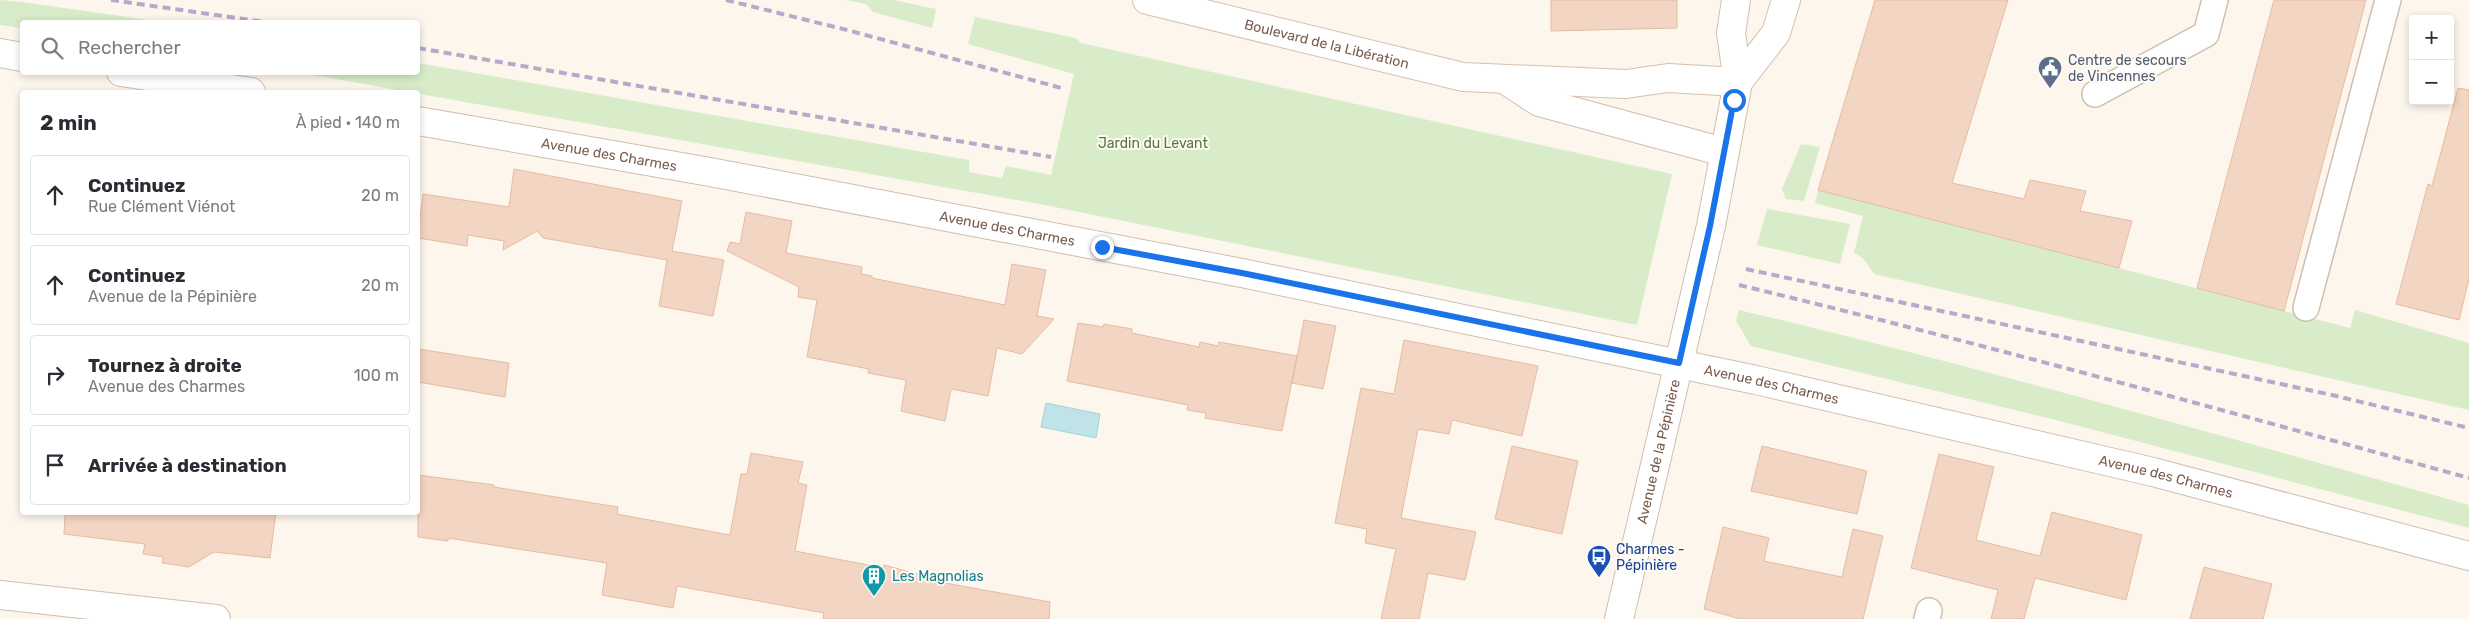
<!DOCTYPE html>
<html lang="fr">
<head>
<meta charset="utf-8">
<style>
	body { margin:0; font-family:Rubik,sans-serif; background:#f2f2f3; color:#2b2b33 }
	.controls { position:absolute; right:15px; top:15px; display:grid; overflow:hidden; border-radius:5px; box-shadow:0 2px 8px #0003 }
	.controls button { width:45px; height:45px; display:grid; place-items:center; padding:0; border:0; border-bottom:1px solid #e1e1e2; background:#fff; color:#2b2b33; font:25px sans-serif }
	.stop { position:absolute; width:15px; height:15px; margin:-11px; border:4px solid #1a73e8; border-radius:50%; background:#fff }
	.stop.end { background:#1a73e8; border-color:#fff; box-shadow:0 1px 5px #0008 }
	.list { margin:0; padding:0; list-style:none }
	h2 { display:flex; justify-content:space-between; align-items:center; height:65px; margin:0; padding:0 20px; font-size:21px }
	h2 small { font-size:16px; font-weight:400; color:#7c7c81 }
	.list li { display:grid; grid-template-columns:32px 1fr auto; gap:15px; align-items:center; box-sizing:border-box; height:80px; margin:0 10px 10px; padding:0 10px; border:1px solid #e1e1e2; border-radius:5px }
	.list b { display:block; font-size:19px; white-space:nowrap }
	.list p { margin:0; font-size:16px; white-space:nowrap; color:#7c7c81 }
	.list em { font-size:16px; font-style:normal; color:#7c7c81 }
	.icon { flex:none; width:28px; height:28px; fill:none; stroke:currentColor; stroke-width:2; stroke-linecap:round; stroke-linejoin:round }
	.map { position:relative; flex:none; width:2469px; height:619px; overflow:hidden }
	.search { position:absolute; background:#fff; box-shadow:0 2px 8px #0003; left:20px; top:20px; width:400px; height:55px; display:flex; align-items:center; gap:12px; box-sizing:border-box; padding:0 18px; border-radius:5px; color:#7c7c81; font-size:19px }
	.panel { position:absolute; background:#fff; box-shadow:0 2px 8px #0003; left:20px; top:90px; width:400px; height:425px; border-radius:5px }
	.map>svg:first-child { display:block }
</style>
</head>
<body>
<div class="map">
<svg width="2469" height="619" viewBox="0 0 2469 619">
	<rect width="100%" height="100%" fill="#fdf6ec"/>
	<!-- green -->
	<path fill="#d8ecc9" d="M0 0 22 2 163 22H22V28L0 25Z
		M846 0H893L936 9 932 28 873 12 866 4Z
		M975 17 1076 38 1081 43 1672 174 1637 325 1045 205 302 73 418 72V63L969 160V172L1002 178 1006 166 1051 175 1074 74 968 44Z
		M1801 144 1820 147 1804 201 1786 199 1782 189Z
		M1818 190 2350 328 2355 310 2469 343V410L1874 274 1863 258 1854 253 1863 216 1815 203Z
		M1767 209 1850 224 1840 264 1757 245Z
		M1739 310C1984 368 2226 437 2469 505V528L2056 420 1751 346 1736 321Z"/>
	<!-- water -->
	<path fill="#bfe3e8" stroke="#a5d3da" d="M1046 403 1100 414 1096 438 1041 427Z"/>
	<!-- building -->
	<path fill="#f3d5c3" stroke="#e6bba3" d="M1551 0H1677V28L1551 31Z
		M1875 0H2008L1952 183 2024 199 2030 180 2086 191 2080 211 2132 221 2119 268 1818 190Z
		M2274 0H2366L2284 311 2197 288Z
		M2458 88 2469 90V279L2459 320 2396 304 2428 184 2432 186Z
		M514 169 682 201 672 251 724 260 713 316 659 306 667 260 543 238 537 231 503 250 504 241 468 235 467 246 418 238 423 194 509 207Z
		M746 212 792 221 786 253 862 267 861 274 872 276V278L1005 305 1012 264 1046 270 1037 316 1054 319 1022 354 997 348 988 396 951 389 945 421 901 411 906 380 868 373 869 369 807 357 817 300 798 297 799 287 727 251 730 242 740 244Z
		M1304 320 1336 326 1323 389 1292 383Z
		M1078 323 1103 327 1104 324 1132 329V333L1199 347 1200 342 1218 346 1219 342 1297 356 1282 431 1205 418 1206 413 1187 410 1188 405 1067 381Z
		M1404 340 1538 366 1522 436 1452 420 1449 434 1418 429 1401 518 1476 532 1465 580 1428 573 1419 619H1381L1396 549 1365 543 1367 529 1335 523 1361 388 1394 394Z
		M418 349 509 363 505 397 418 382Z
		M1512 446 1578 461 1562 534 1495 519Z
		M1762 446 1867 471 1857 514 1751 491Z
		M751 453 803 462 798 483 807 485 795 551 884 568V565L924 576 923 579 1050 602 1049 619H823L824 613 677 586 673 608 602 595 607 563 448 538V541L418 537V475L494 485V487L618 507 617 514 730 535 741 474H747Z
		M1939 454 1994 467 1976 540 2040 556 2052 512 2142 535 2126 600 2035 578 2024 619H1991L1998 590 1911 568Z
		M65 512H276L270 558 214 552 189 567 162 563 163 557 143 554 145 544 64 534Z
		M1723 527 1769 538 1764 561 1842 577 1853 529 1883 536 1863 619H1741L1704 609Z
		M2204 567 2272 584 2263 619H2190Z"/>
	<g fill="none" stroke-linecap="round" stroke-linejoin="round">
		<defs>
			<path id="lane" d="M2095 94 2206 34 2215 0
				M2306 308 2388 0
				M1927 619 1929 611"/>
			<g id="street">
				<path d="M0 53 22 57"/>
				<path d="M121 72 251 92"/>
				<path d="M1507 81 1539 102 1724 152"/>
				<path id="s1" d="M418 121 710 172 1242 273 1756 380 2153 472 2469 556"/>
				<path d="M0 595 216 619"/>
				<path id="s2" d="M1619 619 1711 226 1738 82 1731 33 1736 0"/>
			</g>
			<g id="secondary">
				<path id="s3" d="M1147 0 1463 77 1626 84 1668 78 1738 82 1776 33 1786 0"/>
			</g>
		</defs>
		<!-- lane casing -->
		<use href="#lane" stroke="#d1beb0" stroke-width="28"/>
		<!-- street casing -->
		<use href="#street" stroke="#d1beb0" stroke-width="30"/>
		<!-- secondary casing -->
		<use href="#secondary" stroke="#d6c0b0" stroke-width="30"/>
		<!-- lane -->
		<use href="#lane" stroke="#fff" stroke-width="25"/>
		<!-- street -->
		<use href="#street" stroke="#fff" stroke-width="28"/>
		<!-- secondary -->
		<use href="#secondary" stroke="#fff" stroke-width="28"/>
		<!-- rail -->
		<path stroke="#b9a8c9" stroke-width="4" stroke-dasharray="8 5" stroke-linecap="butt" d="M111 0 265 22
			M726 0 847 30 1065 89
			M418 48 1051 157
			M1746 269 2332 395 2469 428
			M1739 285C1984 344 2226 411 2469 478"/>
	</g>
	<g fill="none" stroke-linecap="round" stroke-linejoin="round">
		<!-- route -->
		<path stroke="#1a73e8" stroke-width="6" d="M1102 247 1242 273 1679 363 1710 226 1734 100"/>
	</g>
	<!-- icons -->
	<defs>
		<symbol id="civic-pin" viewBox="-11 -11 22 30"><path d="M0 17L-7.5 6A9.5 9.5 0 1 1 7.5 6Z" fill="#5c6f8a" stroke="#fffaf3"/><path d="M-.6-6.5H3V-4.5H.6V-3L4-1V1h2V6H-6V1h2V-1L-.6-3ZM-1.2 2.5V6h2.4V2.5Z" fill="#fff"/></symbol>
		<symbol id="bus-pin" viewBox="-11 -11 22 30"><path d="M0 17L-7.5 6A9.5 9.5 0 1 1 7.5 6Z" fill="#1a4fb4" stroke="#fffaf3"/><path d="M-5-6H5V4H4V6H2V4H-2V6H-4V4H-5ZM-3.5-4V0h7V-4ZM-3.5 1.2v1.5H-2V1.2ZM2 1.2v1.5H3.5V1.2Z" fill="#fff"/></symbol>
		<symbol id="building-pin" viewBox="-11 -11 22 30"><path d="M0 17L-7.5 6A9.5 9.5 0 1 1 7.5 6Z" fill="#0f9aa8" stroke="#fffaf3"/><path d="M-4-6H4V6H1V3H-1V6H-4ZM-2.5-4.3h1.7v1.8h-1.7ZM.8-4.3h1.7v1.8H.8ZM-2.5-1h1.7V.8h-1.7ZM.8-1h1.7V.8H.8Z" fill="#fff"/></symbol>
	</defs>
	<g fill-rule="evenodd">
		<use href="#civic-pin" x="2036" y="54" width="28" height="38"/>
		<use href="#bus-pin" x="1585" y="543" width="28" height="38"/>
		<use href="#building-pin" x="860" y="562" width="28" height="38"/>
	</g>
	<g text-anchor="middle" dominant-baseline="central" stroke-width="4" stroke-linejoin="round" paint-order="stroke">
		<!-- street labels -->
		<g font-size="14" fill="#7a5c4d" stroke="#fffaf3">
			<text stroke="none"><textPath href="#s3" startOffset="185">Boulevard de la Libération</textPath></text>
			<text stroke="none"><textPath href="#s1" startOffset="194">Avenue des Charmes</textPath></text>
			<text stroke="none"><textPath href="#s1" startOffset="599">Avenue des Charmes</textPath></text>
			<text stroke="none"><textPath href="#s1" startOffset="1379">Avenue des Charmes</textPath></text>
			<text stroke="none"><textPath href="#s2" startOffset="172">Avenue de la Pépinière</textPath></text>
			<text stroke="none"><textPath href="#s1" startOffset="1784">Avenue des Charmes</textPath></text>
		</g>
		<!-- service labels -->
		<g font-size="14" fill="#4e5e75" stroke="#fffaf3" text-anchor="start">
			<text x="2068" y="60">Centre de secours<tspan x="2068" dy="16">de Vincennes</tspan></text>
		</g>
		<!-- park labels -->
		<g font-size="14" fill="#537a41" stroke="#fffaf3">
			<text x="1153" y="143">Jardin du Levant</text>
		</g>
		<!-- transit labels -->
		<g font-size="14" fill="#164399" stroke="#fffaf3" text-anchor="start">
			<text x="1616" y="549">Charmes -<tspan x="1616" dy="16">Pépinière</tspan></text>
		</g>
		<!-- culture labels -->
		<g font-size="14" fill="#0d838f" stroke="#fffaf3" text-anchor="start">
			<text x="892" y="576">Les Magnolias</text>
		</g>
	</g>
</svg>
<div class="controls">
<button>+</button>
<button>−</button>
</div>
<div class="stop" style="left:1734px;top:100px"></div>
<div class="stop end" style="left:1102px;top:247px"></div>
<div class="search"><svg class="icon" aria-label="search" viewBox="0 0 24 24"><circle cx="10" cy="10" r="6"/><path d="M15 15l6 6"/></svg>Rechercher</div>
<section class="panel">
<h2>2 min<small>À pied · 140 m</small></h2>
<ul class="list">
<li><svg class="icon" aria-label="ahead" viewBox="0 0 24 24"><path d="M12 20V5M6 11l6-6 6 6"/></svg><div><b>Continuez</b><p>Rue Clément Viénot</p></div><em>20 m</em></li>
<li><svg class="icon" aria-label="ahead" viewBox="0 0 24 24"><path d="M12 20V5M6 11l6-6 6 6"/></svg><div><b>Continuez</b><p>Avenue de la Pépinière</p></div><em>20 m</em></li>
<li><svg class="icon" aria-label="right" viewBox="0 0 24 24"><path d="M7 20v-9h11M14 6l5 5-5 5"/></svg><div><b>Tournez à droite</b><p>Avenue des Charmes</p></div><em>100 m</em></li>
<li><svg class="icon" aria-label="arrive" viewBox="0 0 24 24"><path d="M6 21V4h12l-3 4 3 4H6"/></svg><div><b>Arrivée à destination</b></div></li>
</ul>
</section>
</div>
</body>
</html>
